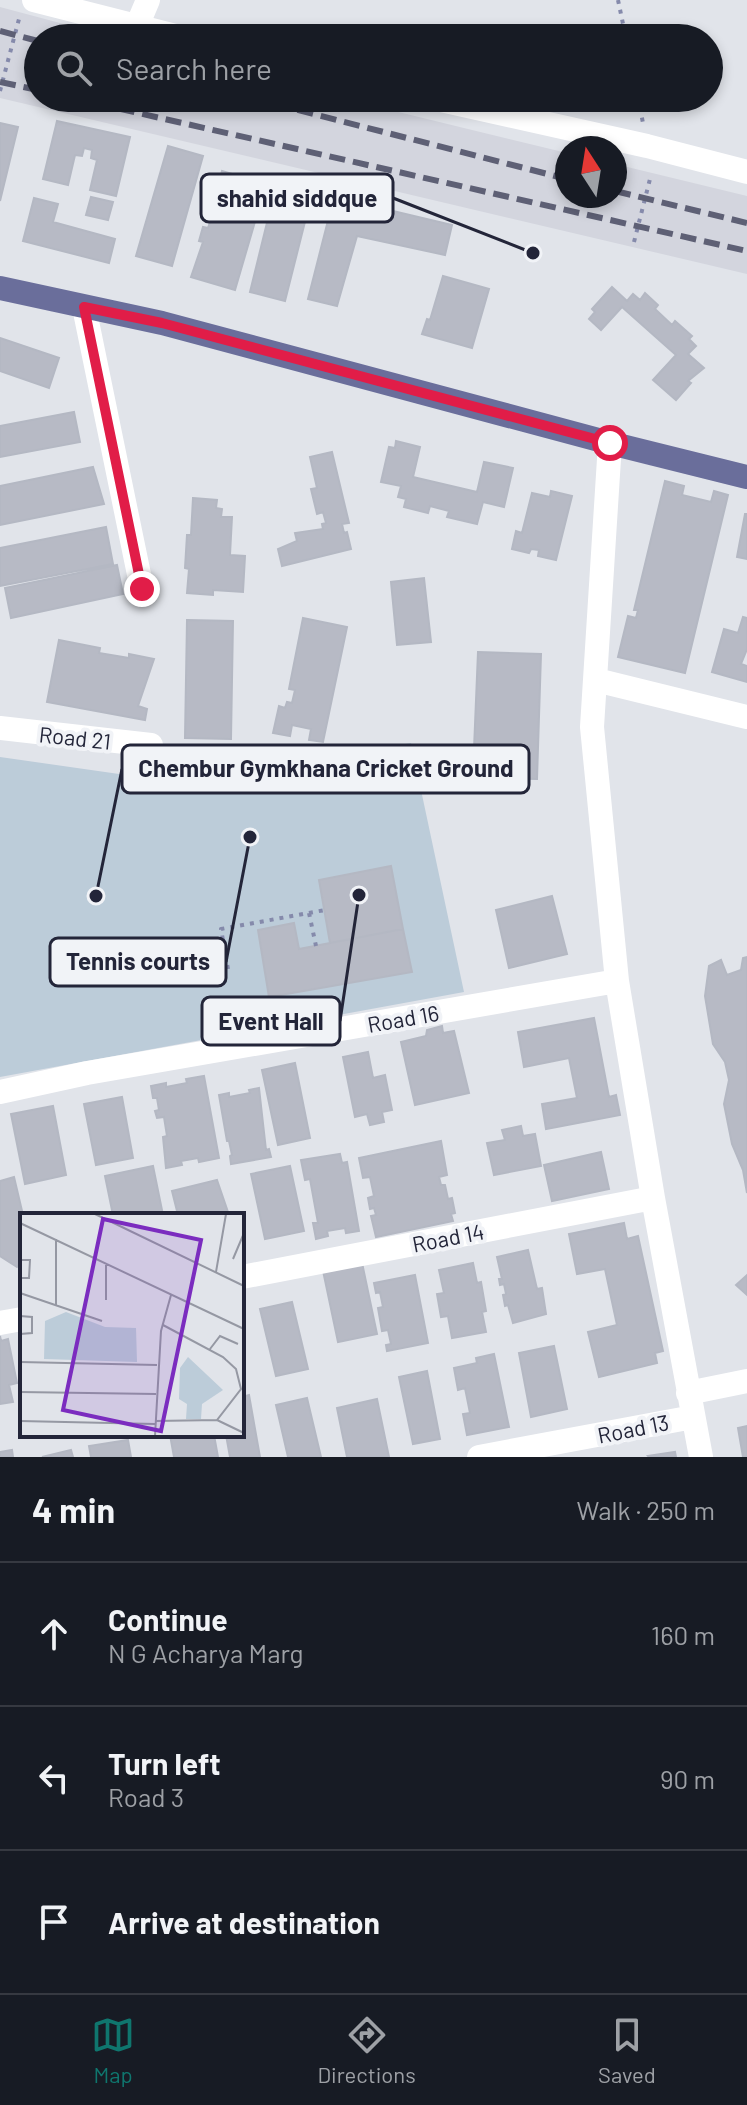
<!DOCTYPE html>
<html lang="en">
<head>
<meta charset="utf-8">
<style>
	body { margin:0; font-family:Barlow,sans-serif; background:#242831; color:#f1f3f6 }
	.compass { position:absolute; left:555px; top:136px; width:72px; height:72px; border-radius:50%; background:#171b24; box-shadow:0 4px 12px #0003; rotate:348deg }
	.stop { position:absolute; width:24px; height:24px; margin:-18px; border:6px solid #e11d48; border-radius:50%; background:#fff }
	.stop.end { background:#e11d48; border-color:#fff; box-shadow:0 2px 8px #0008 }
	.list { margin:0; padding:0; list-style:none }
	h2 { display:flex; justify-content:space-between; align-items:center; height:104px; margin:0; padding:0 32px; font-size:34px }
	h2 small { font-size:26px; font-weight:400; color:#9ea1a6 }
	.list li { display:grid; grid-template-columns:52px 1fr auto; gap:24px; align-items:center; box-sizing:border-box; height:144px; padding:0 32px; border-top:2px solid #363941 }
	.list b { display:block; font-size:30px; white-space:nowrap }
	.list p { margin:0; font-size:26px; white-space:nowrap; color:#9ea1a6 }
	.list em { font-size:26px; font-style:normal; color:#9ea1a6 }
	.icon { flex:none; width:44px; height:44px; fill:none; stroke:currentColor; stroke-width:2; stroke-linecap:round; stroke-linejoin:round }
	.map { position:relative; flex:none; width:747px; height:1457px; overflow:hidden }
	.search { position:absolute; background:#171b24; box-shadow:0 4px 12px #0003; left:24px; right:24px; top:24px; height:88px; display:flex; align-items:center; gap:20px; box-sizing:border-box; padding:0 28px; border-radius:44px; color:#9ea1a6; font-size:30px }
	.sheet { height:536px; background:#171b24 }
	nav { display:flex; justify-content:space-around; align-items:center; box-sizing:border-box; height:112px; border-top:2px solid #363941; background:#171b24; font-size:22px; color:#9ea1a6 }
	nav a { display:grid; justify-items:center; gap:4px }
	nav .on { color:#0f766e }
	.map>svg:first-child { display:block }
</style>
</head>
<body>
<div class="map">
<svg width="747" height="1457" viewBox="0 0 747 1457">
	<rect width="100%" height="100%" fill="#e1e4ea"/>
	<!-- built -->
	<path fill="#d3d5de" d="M0 7 116 38H38V98H341L567 153V196H615V164L747 196V274L0 98Z"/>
	<!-- green -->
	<path fill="#bcccd9" d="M411 743 464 992 0 1077V757L182 783Z"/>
	<!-- building -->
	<path fill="#b7bac5" stroke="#b4b8c3" stroke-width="2" d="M57 121 130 137 116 196 90 190 97 160 91 158 92 150 84 148 82 156 75 155 68 185 43 179Z
		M0 123 18 127 0 201Z
		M168 146 203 156 172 266 136 256Z
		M222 171 266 184 235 290 191 277 203 242 199 241 203 227 208 228 212 216 206 215 210 200 214 201Z
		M276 186 312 194 285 301 250 292Z
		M91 197 113 202 108 220 86 215Z
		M334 197 452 225 445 255 357 236 337 306 308 299Z
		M34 198 58 204 53 222 115 239 109 263 23 241Z
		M443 276 489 289 472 348 422 334 427 319 430 320Z
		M612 287 627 301 633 294 640 300 645 293 658 305 655 309 672 325 675 321 692 336 689 339 696 346 688 354 704 368 688 381 691 383 676 400 653 380 676 355 622 307 601 330 589 319 595 312 592 309Z
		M0 338 59 358 49 388 0 371Z
		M74 412 80 442 0 457V426Z
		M396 441 420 447 413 477 477 492 484 462 513 468 504 507 483 502 477 524 447 517 449 511 430 506 428 513 404 507 406 499 398 497 401 486 381 482 389 447 395 448Z
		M332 452 349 523 342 524 344 533 347 532 351 549 282 566 278 549 297 541 295 533 323 529 322 524 326 523 323 512 317 514 311 489 317 488 310 457Z
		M93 467 104 504 0 525V486Z
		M665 481 684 486 682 495 711 502 714 491 728 495 685 673 618 657 628 616 636 618 638 610H634Z
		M551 491 572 496 556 560 538 556 539 550 531 549 529 553 512 549 516 531 522 533 532 493 550 497Z
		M193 498 217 500 216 508 222 509 221 517H232L230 555 245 556 243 592 213 590V595L187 593 189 569 185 568 187 535H191Z
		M745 514H747V559L737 557Z
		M106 527 113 564 0 586V548Z
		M117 565 123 594 11 618 5 588Z
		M424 578 431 642 397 645 391 582Z
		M743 617 747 618V649L741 664 747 666V682L712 672 724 629 738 633Z
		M303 618 347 627 323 742 309 740 311 729 292 725 290 736 273 733 279 706 285 708 287 702 292 703 295 690 289 689Z
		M187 620 233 621 231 739 185 738Z
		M59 640 100 648 99 653 129 658V654L154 659 138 706 147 709 145 720 47 702Z
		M478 652 541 654 537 779 480 778 481 761 485 762 486 749H474Z
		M391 866 403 929 330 943 319 880Z
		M552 896 567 954 509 968 496 910Z
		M294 923 299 949 403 929 412 972 269 997 258 930Z
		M747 957V1193L743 1170 732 1144 724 1104 729 1080 725 1062 713 1044 705 996 709 966 721 960 727 975 741 970 743 958Z
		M594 1018 609 1097 616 1095 620 1115 546 1129 542 1104 577 1098 569 1058 524 1067 518 1032Z
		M442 1026 443 1033 454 1031 469 1093 415 1105 401 1042 426 1036 427 1030Z
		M368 1052 373 1078 385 1075 392 1110 382 1112 384 1122 370 1125 367 1114 355 1117 343 1057Z
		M295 1063 310 1138 278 1145 262 1070Z
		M204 1076 219 1158 199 1162 198 1158 181 1161 182 1165 166 1168 163 1137 167 1136 164 1117 157 1118 155 1111 159 1110 157 1098H153L151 1086 166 1083V1087L187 1083 186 1079Z
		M259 1088 266 1150 269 1149 271 1157 231 1164 230 1156 232 1155 229 1141H227L219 1095 229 1093V1097L250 1093 249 1090Z
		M122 1097 133 1158 96 1165 84 1104Z
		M53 1106 66 1175 25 1184 11 1114Z
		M521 1126 523 1136 535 1134 541 1166 494 1175 487 1143 505 1140 502 1130Z
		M441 1141 447 1175 439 1177 441 1185H445L448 1199 452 1198 455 1213 451 1214 453 1221 376 1237 371 1216 376 1215 374 1208 370 1209 368 1198 374 1196 370 1177 363 1178 359 1158Z
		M601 1152 609 1189 552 1201 544 1165Z
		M340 1154 342 1163 347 1162 359 1231 346 1233 345 1228 327 1231 328 1236 316 1239 313 1223H318L310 1179 305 1180 301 1160Z
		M153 1166 163 1215H113L105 1176Z
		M290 1166 304 1231 265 1239 251 1174Z
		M14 1177 23 1215 22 1261 17 1267 0 1256V1181Z
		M217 1180 229 1215H178L172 1191Z
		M624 1223 627 1239 638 1236 663 1351 655 1353 657 1363 599 1377 588 1332 617 1325 605 1269 577 1274 569 1234Z
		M528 1250 537 1289 542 1288 546 1314 513 1323 508 1305 505 1306 503 1295 506 1294 504 1284 500 1285 499 1279H502L497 1257Z
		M361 1258 377 1334 338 1342 322 1266Z
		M473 1263 477 1283 481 1282 486 1311 482 1312 486 1332 452 1338 448 1316 441 1317 437 1294 444 1293 439 1270Z
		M415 1275 428 1343 387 1351 386 1345 391 1344 388 1330 382 1331 378 1308 383 1307 380 1292 376 1293 374 1283Z
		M747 1275V1295L736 1285Z
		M292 1302 308 1369 276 1376 260 1309Z
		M0 1336 1 1341 8 1339 17 1383 9 1385 13 1402 0 1404Z
		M554 1346 567 1409 531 1417 519 1353Z
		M494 1354 509 1427 467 1435 463 1414 470 1413 465 1388 458 1390 454 1368 477 1363 476 1358Z
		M427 1371 440 1439 413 1444 399 1377Z
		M249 1395 260 1457H230L226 1435H242V1397Z
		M307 1398 321 1457H288L276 1405Z
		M377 1399 389 1457H347L337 1408Z
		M747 1426V1457H743L738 1428Z
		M170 1435H214L218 1457H174Z
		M128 1440 131 1457H91L89 1446Z
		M12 1450 13 1457H0V1452Z
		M71 1450 73 1457H42Z
		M675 1452 676 1457H649L648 1456Z"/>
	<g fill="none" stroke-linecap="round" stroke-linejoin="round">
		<!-- path -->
		<path stroke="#858aab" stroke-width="4" stroke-dasharray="4 6" stroke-linecap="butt" d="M618 0 626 38
			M0 91 19 19
			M638 98 643 123
			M634 242 650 179
			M309 913 316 946
			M228 969 221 929 325 910"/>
		<!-- minor -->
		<path stroke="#fff" stroke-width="24" d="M34 0 183 38
			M137 26 148 0
			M432 98 647 146 747 172
			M84 307 142 589
			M610 443 592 727 617 981 653 1198 701 1457
			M596 680 747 717
			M0 728 151 745
			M0 1092 87 1073 617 981
			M242 1277 653 1198
			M0 1323 22 1319
			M688 1393 747 1381
			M479 1457 693 1417"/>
		<!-- major -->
		<path stroke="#6a6e9b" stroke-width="24" d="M0 288 162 323 610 443 747 477"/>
		<!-- rail -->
		<path stroke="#5e6075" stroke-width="6" stroke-dasharray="16 8" stroke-linecap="butt" d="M0 31 38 41
			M0 82 38 90
			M72 98 747 251
			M251 98 567 179
			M615 191 747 223"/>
	</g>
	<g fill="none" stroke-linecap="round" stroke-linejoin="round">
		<!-- route -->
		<path stroke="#e11d48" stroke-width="10" d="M142 589 84 307 162 323 610 443"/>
	</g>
	<g text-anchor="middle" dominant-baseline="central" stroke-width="8" stroke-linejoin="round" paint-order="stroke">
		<!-- street labels -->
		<g font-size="22" fill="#232539" stroke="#f1f3f7">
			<text transform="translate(75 737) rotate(6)">Road 21</text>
			<text transform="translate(403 1018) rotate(-10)">Road 16</text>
			<text transform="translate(448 1237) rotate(-11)">Road 14</text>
			<text transform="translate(633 1428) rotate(-11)">Road 13</text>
		</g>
	</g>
	<!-- overview -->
	<g transform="translate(20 1213)">
		<rect width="224" height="224" fill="#e1e4ea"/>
		<path d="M46 99 85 114 116 115 117 149 24 146 25 108ZM168 144 203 177 182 191 181 206H166L167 191 159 186 160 155Z" fill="#bcccd9"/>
		<path fill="none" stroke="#9598a3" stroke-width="2" d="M75 1 224 73M0 10 224 116M36 26V93M213 46 224 20M0 47H10L9 65H0M196 59 206 1M0 80 82 108M86 87V50M0 103 12 104V120L0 121M190 136 200 123 218 131M0 149 137 152M0 179 136 181M197 207 224 220M0 208 135 211M135 208 197 207 221 176 216 156 203 144 143 112M135 223 141 118 151 82"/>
		<path fill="#7b2cbf" fill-opacity="0.15" stroke="#7b2cbf" stroke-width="4" d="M83 6 181 27 141 218 43 197Z"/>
		<rect width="224" height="224" fill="none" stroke="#232539" stroke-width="4"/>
	</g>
	<!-- callouts -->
	<path fill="none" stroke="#232539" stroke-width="3" d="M533 253L393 198M96 896L122 769M250 837L226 962M359 895L340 1021"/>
	<g fill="#232539" stroke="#f1f3f7" stroke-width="3">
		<circle cx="533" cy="253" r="8"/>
		<circle cx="96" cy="896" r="8"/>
		<circle cx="250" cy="837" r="8"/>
		<circle cx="359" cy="895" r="8"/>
	</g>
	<g fill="#f1f3f7" stroke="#232539" stroke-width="3">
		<rect x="201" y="174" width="192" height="48" rx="8"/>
		<rect x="122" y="745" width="407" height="48" rx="8"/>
		<rect x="50" y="938" width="176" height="48" rx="8"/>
		<rect x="202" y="997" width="138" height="48" rx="8"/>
	</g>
	<g font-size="24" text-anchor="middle" font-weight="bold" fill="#232539">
		<text x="297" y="207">shahid siddque</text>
		<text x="326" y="777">Chembur Gymkhana Cricket Ground</text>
		<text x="138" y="970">Tennis courts</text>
		<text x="271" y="1030">Event Hall</text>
	</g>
</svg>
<svg class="compass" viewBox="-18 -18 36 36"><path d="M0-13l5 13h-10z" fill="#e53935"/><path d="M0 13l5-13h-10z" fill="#9ea1a6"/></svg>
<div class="stop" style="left:610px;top:443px"></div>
<div class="stop end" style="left:142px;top:589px"></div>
<div class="search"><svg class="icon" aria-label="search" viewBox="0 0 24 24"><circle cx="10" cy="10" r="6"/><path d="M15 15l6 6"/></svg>Search here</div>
</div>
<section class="sheet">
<h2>4 min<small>Walk · 250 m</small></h2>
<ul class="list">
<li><svg class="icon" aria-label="ahead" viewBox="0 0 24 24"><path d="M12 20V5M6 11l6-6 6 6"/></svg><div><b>Continue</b><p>N G Acharya Marg</p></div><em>160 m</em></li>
<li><svg class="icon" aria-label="left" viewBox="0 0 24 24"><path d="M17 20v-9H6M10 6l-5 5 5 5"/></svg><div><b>Turn left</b><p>Road 3</p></div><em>90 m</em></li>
<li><svg class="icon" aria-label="arrive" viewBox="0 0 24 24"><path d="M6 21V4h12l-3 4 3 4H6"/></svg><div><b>Arrive at destination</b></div></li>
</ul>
</section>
<nav>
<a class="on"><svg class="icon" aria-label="map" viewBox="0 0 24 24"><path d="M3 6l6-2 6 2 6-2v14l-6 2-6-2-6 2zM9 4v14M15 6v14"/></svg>Map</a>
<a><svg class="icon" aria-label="directions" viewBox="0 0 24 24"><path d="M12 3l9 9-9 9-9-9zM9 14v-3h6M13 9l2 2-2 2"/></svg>Directions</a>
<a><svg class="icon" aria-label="saved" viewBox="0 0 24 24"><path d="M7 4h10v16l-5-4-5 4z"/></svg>Saved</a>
</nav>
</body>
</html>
